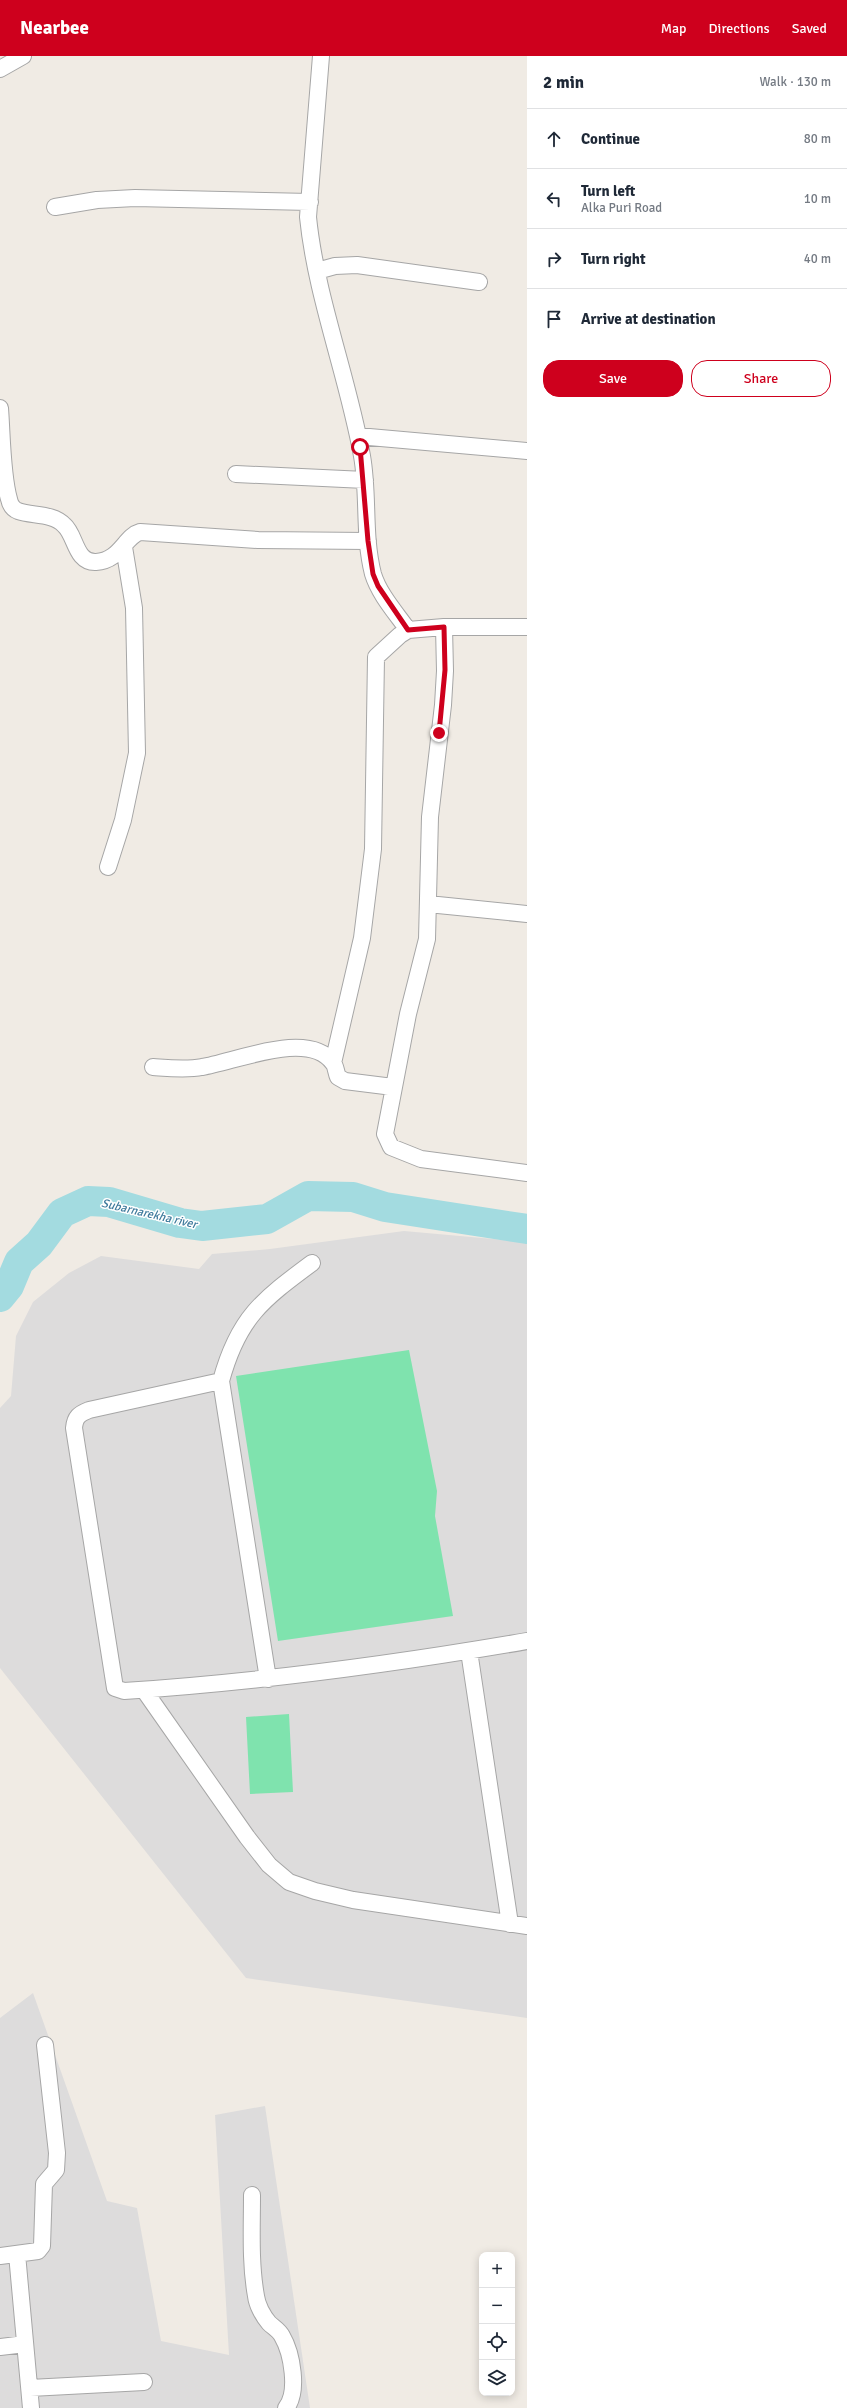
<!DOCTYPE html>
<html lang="en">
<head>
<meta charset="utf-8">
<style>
	body { margin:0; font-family:Signika,sans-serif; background:#f2f2f3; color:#1f2937 }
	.controls { position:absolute; right:12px; bottom:12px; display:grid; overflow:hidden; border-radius:8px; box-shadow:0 2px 10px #0003 }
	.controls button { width:36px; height:36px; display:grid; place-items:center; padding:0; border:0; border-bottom:1px solid #e0e1e3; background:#fff; color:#1f2937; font:20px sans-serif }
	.stop { position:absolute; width:12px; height:12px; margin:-9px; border:3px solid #ce001d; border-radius:50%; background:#fff }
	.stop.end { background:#ce001d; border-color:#fff; box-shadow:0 1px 4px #0008 }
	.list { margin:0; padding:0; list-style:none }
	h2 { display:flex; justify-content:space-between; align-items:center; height:52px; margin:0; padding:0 16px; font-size:17px }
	h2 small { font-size:13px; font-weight:400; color:#747a83 }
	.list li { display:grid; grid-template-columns:26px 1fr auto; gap:12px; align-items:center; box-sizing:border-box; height:60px; padding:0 16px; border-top:1px solid #e0e1e3 }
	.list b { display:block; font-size:15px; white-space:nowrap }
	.list p { margin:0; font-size:13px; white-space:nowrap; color:#747a83 }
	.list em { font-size:13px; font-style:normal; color:#747a83 }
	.actions { display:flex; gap:8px; padding:12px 16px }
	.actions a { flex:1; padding:9px 0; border:1px solid #ce001d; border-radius:16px; text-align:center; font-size:14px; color:#ce001d }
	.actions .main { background:#ce001d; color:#fff }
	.icon { flex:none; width:22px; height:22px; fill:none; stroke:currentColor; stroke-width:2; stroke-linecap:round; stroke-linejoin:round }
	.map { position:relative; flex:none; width:527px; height:2352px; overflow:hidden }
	header { display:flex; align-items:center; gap:24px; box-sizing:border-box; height:56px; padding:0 20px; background:#ce001d; color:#fff }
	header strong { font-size:19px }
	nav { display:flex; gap:22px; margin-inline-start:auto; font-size:14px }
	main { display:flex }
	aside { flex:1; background:#fff }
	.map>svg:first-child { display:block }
</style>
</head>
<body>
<header>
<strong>Nearbee</strong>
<nav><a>Map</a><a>Directions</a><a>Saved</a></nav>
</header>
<main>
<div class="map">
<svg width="527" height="2352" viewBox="0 0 527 2352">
	<rect width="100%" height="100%" fill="#f0ebe4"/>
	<!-- residential -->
	<path fill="#dddcdc" d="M404 1175 527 1186V1962L246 1922 0 1612V1352L11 1340 16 1280 33 1246 69 1217 101 1200 199 1213 212 1198 270 1193Z
		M33 1937 107 2145 137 2152 161 2285 229 2299 215 2059 265 2050 310 2352H0V1962Z"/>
	<!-- pitch -->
	<path fill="#7fe3ae" d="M409 1294 437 1435 435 1460 453 1560 278 1585 236 1320Z
		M289 1658 293 1736 250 1738 246 1661Z"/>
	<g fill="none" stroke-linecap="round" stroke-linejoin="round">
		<!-- river -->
		<path stroke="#a3dbe0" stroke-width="30" d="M0 1241 9 1230 19 1206 39 1188 62 1157 88 1145 109 1146 180 1167 202 1170 267 1163 308 1140 353 1141 385 1151 527 1173"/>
		<defs>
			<path id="minor" d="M321 0 308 161C316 241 348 321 362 400 369 439 363 479 373 518 379 538 396 557 408 574
				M0 13 23 0
				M55 151 97 144 135 142 310 146
				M317 215 335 210 357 209 479 226
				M0 352C2 378 2 419 9 443 10 448 13 453 18 455 32 460 53 457 64 469 76 479 75 507 96 506 120 505 125 480 140 476L258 484 368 485
				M358 380 527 395
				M236 418 365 424
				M444 571 445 615 443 649 430 761 427 883 408 958 385 1078 391 1091 421 1103 527 1117
				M108 811 123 764 137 697 134 552 124 491
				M428 848 527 858
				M333 1007 362 882 373 793 376 601 400 579 408 574 444 571H527
				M153 1011C168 1012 186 1014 202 1011 235 1006 309 973 333 1007 336 1010 336 1017 338 1021L345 1025 393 1031
				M221 1325 89 1354C79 1358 75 1361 74 1372L115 1632 124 1635C259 1626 394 1608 527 1585
				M469 1595 510 1868
				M268 1623 221 1325C238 1262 262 1244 312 1207
				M144 1634 247 1781 269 1809 289 1826 315 1835 353 1844 527 1870
				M252 2139C252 2172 250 2207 256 2240 257 2249 263 2260 269 2267 273 2271 279 2274 282 2280 292 2297 299 2336 286 2352
				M17 2198 31 2352
				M0 2200 38 2195 42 2190 44 2128 56 2114 57 2097 45 1989
				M0 2291 25 2288
				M30 2332 144 2326"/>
		</defs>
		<!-- minor casing -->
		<use href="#minor" stroke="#a6a6a6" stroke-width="18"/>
		<!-- minor -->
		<use href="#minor" stroke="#fff" stroke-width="16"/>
	</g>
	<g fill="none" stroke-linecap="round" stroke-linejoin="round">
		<!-- route -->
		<path stroke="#ce001d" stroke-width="5" d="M360 391 368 485 373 518 378 530 408 574 444 571 445 614 439 677"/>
	</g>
	<g text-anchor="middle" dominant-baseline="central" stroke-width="3" stroke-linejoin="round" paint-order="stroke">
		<!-- water labels -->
		<g font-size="12" font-style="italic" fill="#3e7a9c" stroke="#fff">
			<text transform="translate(149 1158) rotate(13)">Subarnarekha river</text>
		</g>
	</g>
</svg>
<div class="controls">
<button>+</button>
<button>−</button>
<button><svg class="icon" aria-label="locate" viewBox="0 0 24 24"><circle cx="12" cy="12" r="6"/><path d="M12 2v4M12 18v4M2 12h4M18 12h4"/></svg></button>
<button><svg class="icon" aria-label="layers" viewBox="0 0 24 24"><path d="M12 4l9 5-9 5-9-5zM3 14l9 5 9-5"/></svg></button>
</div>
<div class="stop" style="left:360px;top:391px"></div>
<div class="stop end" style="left:439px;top:677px"></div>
</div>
<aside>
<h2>2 min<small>Walk · 130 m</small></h2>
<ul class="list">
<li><svg class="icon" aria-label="ahead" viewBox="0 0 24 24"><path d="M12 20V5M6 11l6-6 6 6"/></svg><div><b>Continue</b></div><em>80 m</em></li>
<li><svg class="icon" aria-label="left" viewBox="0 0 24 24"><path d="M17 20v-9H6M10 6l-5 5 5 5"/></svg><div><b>Turn left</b><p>Alka Puri Road</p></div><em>10 m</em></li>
<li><svg class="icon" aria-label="right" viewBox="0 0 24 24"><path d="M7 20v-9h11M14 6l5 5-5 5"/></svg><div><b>Turn right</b></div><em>40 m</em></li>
<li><svg class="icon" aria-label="arrive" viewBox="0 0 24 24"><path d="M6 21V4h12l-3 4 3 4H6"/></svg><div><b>Arrive at destination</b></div></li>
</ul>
<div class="actions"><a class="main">Save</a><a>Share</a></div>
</aside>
</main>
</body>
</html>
